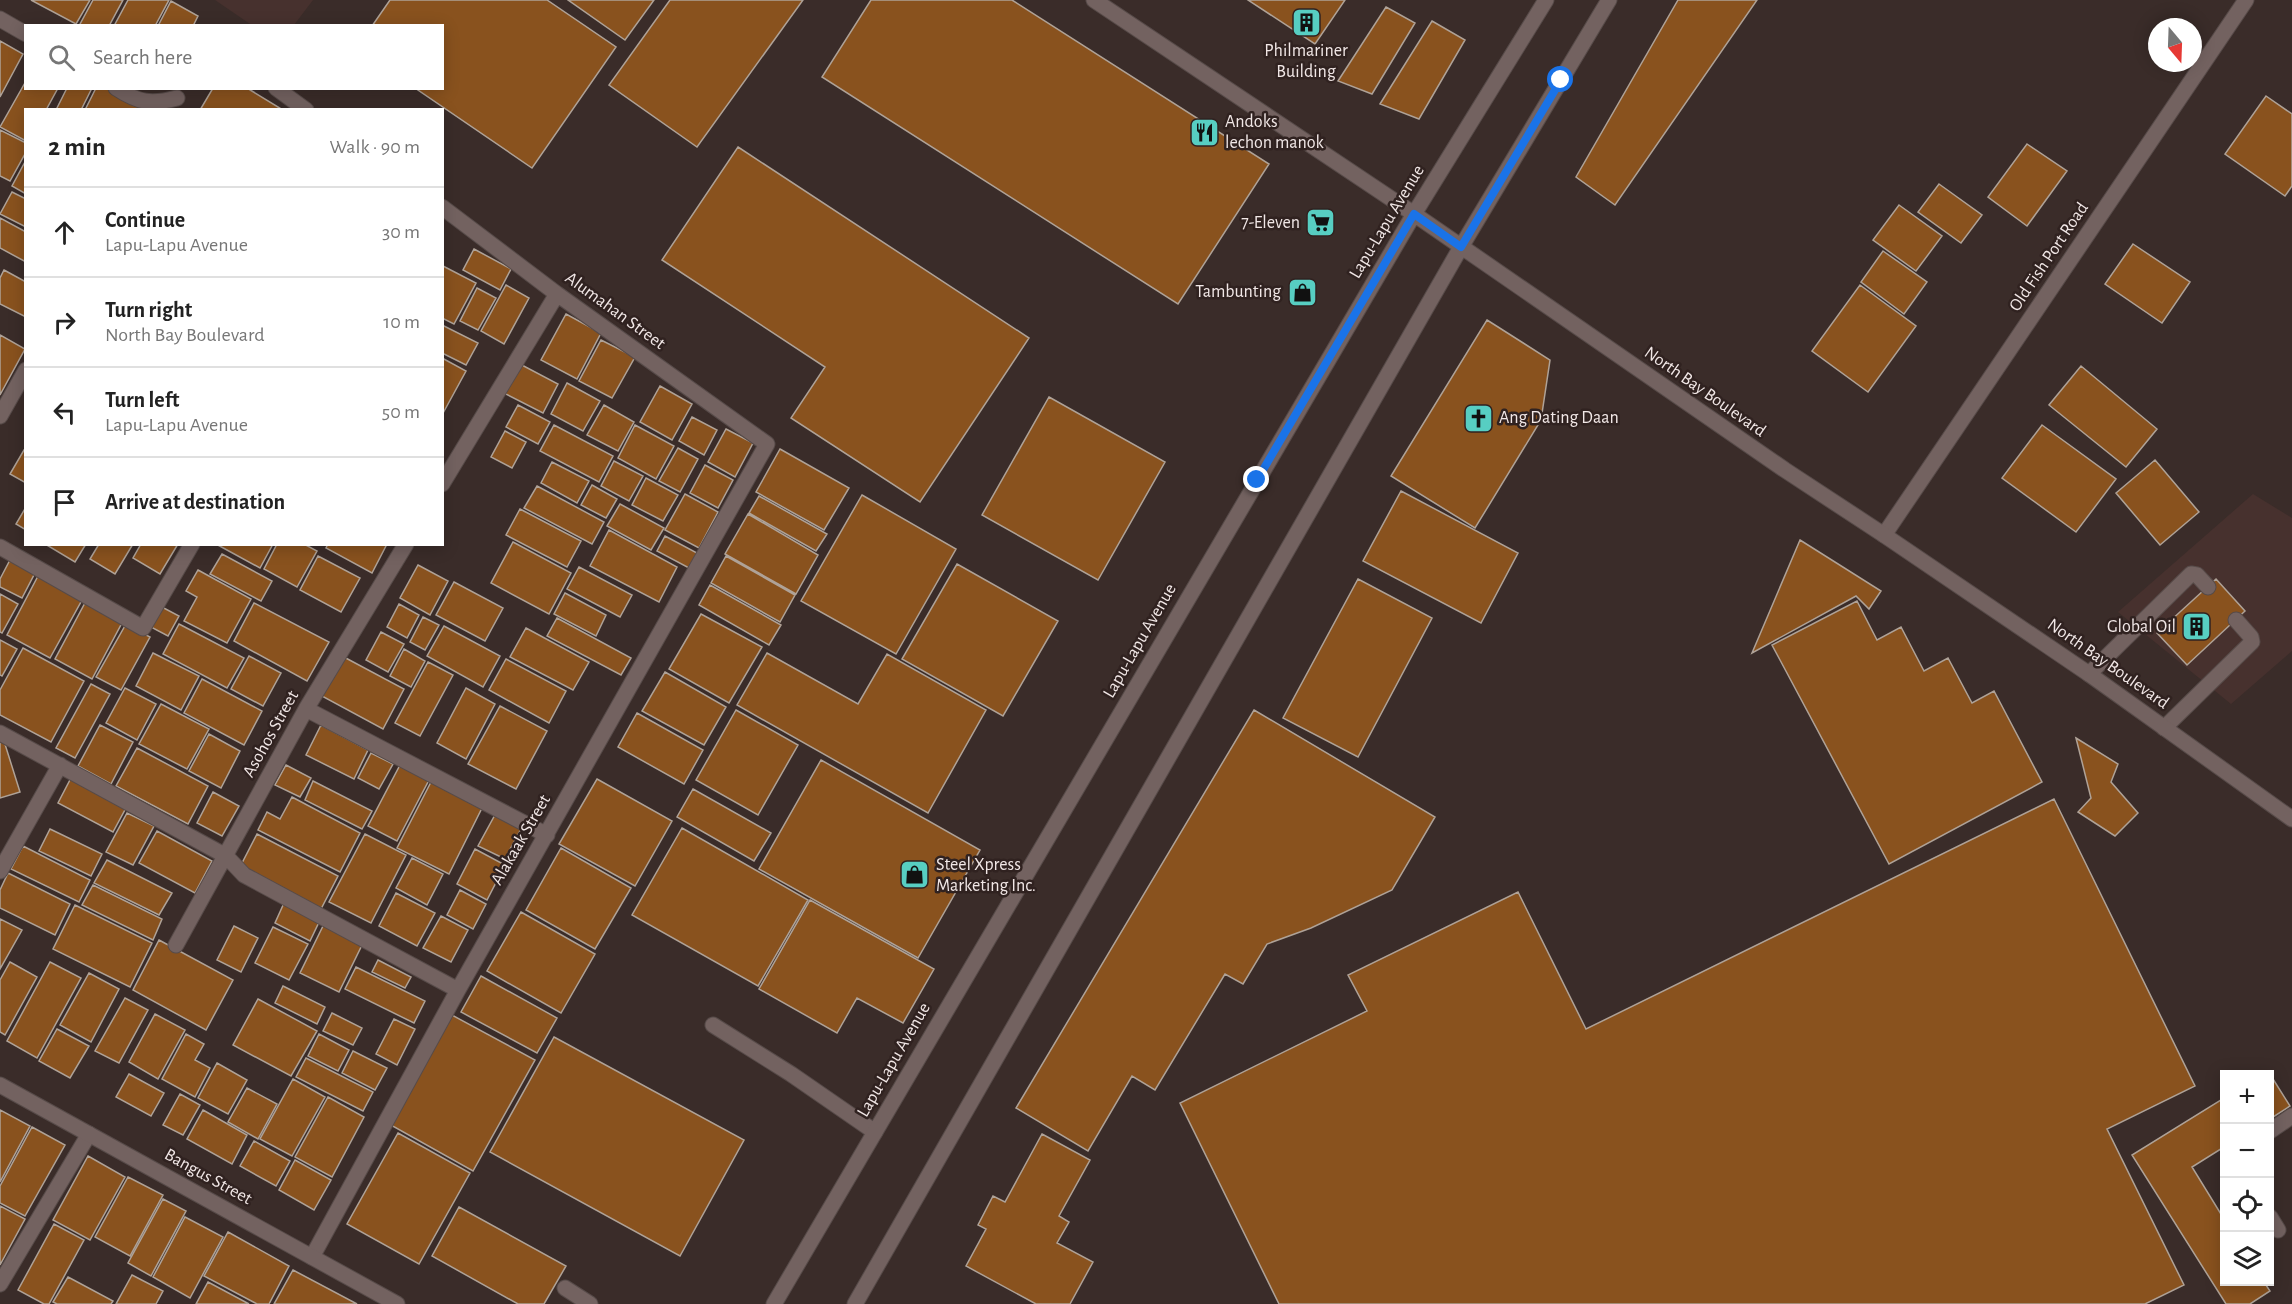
<!DOCTYPE html>
<html lang="en">
<head>
<meta charset="utf-8">
<style>
	body { margin:0; font-family:"Alegreya Sans",sans-serif; background:#f2f2f2; color:#222 }
	.controls { position:absolute; right:18px; bottom:18px; display:grid; overflow:hidden; border-radius:0px; box-shadow:0 3px 15px #0003 }
	.controls button { width:54px; height:54px; display:grid; place-items:center; padding:0; border:0; border-bottom:2px solid #e0e0e0; background:#fff; color:#222; font:30px sans-serif }
	.compass { position:absolute; left:2148px; top:18px; width:54px; height:54px; border-radius:50%; background:#fff; box-shadow:0 3px 15px #0003; rotate:161deg }
	.stop { position:absolute; width:18px; height:18px; margin:-14px; border:4px solid #1a73e8; border-radius:50%; background:#fff }
	.stop.end { background:#1a73e8; border-color:#fff; box-shadow:0 2px 6px #0008 }
	.list { margin:0; padding:0; list-style:none }
	h2 { display:flex; justify-content:space-between; align-items:center; height:78px; margin:0; padding:0 24px; font-size:26px }
	h2 small { font-size:20px; font-weight:400; color:#767676 }
	.list li { display:grid; grid-template-columns:39px 1fr auto; gap:18px; align-items:center; box-sizing:border-box; height:90px; padding:0 24px; border-top:2px solid #e0e0e0 }
	.list b { display:block; font-size:22px; white-space:nowrap }
	.list p { margin:0; font-size:20px; white-space:nowrap; color:#767676 }
	.list em { font-size:20px; font-style:normal; color:#767676 }
	.icon { flex:none; width:33px; height:33px; fill:none; stroke:currentColor; stroke-width:2; stroke-linecap:round; stroke-linejoin:round }
	.map { position:relative; flex:none; width:2292px; height:1304px; overflow:hidden }
	.search { position:absolute; background:#fff; box-shadow:0 3px 15px #0003; left:24px; top:24px; width:420px; height:66px; display:flex; align-items:center; gap:15px; box-sizing:border-box; padding:0 21px; border-radius:0px; color:#767676; font-size:22px }
	.panel { position:absolute; background:#fff; box-shadow:0 3px 15px #0003; left:24px; top:108px; width:420px; height:438px; border-radius:0px }
	.map>svg:first-child { display:block }
</style>
</head>
<body>
<div class="map">
<svg width="2292" height="1304" viewBox="0 0 2292 1304">
	<rect width="100%" height="100%" fill="#3a2c29"/>
	<!-- built -->
	<path fill="#47312e" d="M215 0H313L294 25 253 26Z
		M2253 494 2292 518V651L2231 704 2118 612Z"/>
	<!-- building -->
	<path fill="#89521e" stroke="#afa297" stroke-width="1.5" d="M31 0H90L76 24Z
		M93 0H123L109 26H79Z
		M128 0H169L155 26H114Z
		M390 0H547L616 47 532 168 415 88H442V26H372Z
		M568 0H654L625 40Z
		M670 0H803L697 147 609 85Z
		M871 0H1012L1269 164 1178 304 822 77Z
		M1248 0H1345L1315 44Z
		M1678 0H1757L1615 205 1576 177Z
		M171 1 198 16 193 26H158Z
		M1386 7 1415 23 1372 94 1338 81Z
		M1432 21 1465 40 1419 119 1380 104Z
		M0 41 23 54 0 97Z
		M26 81V88H58L46 110H26V141L0 127Z
		M67 88H92L81 110H56Z
		M96 88H106L145 110H85Z
		M213 88H247L283 110H200Z
		M2266 96 2292 114V186L2285 196 2225 154Z
		M0 130 26 143V152L10 181 0 176Z
		M2027 144 2067 171 2027 226 1988 197Z
		M738 147 1029 338 920 502 791 418 825 367 662 260Z
		M26 160V194L12 186Z
		M1939 184 1982 215 1961 243 1918 212Z
		M12 192 26 199V227L0 214Z
		M1899 205 1942 236 1916 271 1873 240Z
		M0 218 26 232V262L0 248Z
		M2133 244 2190 282 2162 323 2105 284Z
		M474 249 511 269 500 290 463 270Z
		M1883 251 1927 282 1904 314 1861 282Z
		M443 266 476 283 454 324 442 318Z
		M4 270 26 282V317L0 304V278Z
		M506 285 529 298 504 344 481 331Z
		M1860 285 1916 326 1868 392 1812 351Z
		M477 288 496 298 478 330 460 321Z
		M566 314 601 333 577 379 541 360Z
		M1487 320 1550 360 1541 420 1475 528 1391 476Z
		M442 325 478 343 466 365 442 353Z
		M0 335 25 349 0 395Z
		M601 340 635 357 612 398 579 381Z
		M442 358 466 371 442 415Z
		M518 363 558 384 543 413 502 392Z
		M2081 366 2157 429 2126 467 2049 405Z
		M567 383 600 401 583 431 551 414Z
		M660 386 692 404 672 440 640 422Z
		M1049 397 1165 462 1098 580 982 515Z
		M518 405 550 422 538 444 506 427Z
		M604 405 634 422 618 451 587 435Z
		M692 417 717 430 704 455 679 441Z
		M554 425 613 456 599 482 540 451Z
		M635 425 674 446 656 479 618 458Z
		M2042 425 2116 479 2076 532 2002 478Z
		M726 429 753 443 735 477 708 462Z
		M505 431 526 442 512 468 491 457Z
		M678 448 698 459 680 492 659 481Z
		M780 449 849 488 824 530 756 492Z
		M24 450 26 451V483L10 474Z
		M2155 460 2199 512 2160 545 2116 493Z
		M614 461 643 476 629 501 601 486Z
		M552 462 589 481 577 503 541 483Z
		M705 465 733 480 718 508 690 493Z
		M646 478 678 495 663 521 632 505Z
		M592 485 617 499 606 518 581 505Z
		M537 486 604 522 592 544 524 508Z
		M1401 491 1518 553 1481 623 1363 561Z
		M685 494 718 512 699 548 665 530Z
		M862 495 956 549 896 654 801 601Z
		M759 496 827 534 816 551 749 513Z
		M620 504 664 528 651 550 607 526Z
		M26 507V530L16 524Z
		M520 509 581 541 567 567 506 535Z
		M748 514 818 555 796 594 725 554Z
		M609 530 677 567 659 602 590 566Z
		M665 536 697 553 689 568 657 551Z
		M1800 540 1881 591 1869 609 1856 596 1752 653Z
		M513 542 571 573 549 614 491 583Z
		M45 544H86L75 562Z
		M99 544H133L115 574 90 559Z
		M141 544H178L160 574 133 558Z
		M216 544H273L260 568Z
		M277 544H304L317 551 297 587 264 569Z
		M328 544H387L372 573 326 548Z
		M222 554 272 581 261 601 210 574Z
		M318 556 360 578 341 612 300 590Z
		M726 556 795 595 780 622 711 583Z
		M11 558 36 571 22 598 0 587V579Z
		M957 564 1058 621 1003 716 902 659Z
		M418 565 448 581 430 615 400 598Z
		M579 567 632 595 620 617 567 589Z
		M198 570 251 599 227 643 184 621 197 597 186 591Z
		M38 576 82 600 50 658 7 635Z
		M1358 579 1432 618 1358 757 1283 718Z
		M2216 579 2245 611 2187 665 2157 633Z
		M454 582 503 608 485 641 436 615Z
		M710 585 781 625 769 645 699 605Z
		M565 593 606 615 596 636 554 614Z
		M0 594 18 604 2 633 0 632Z
		M86 601 123 621 92 679 55 659Z
		M1857 601 1877 640 1901 627 1924 671 1948 658 1972 703 1994 691 2042 782 1889 864 1772 645Z
		M254 603 329 642 307 681 234 641Z
		M399 604 419 615 407 638 387 627Z
		M160 606 179 616 168 636 149 626Z
		M701 614 762 647 729 703 669 669Z
		M423 617 439 625 425 650 410 642Z
		M557 618 631 658 621 675 547 636Z
		M126 624 150 637 121 690 96 677Z
		M179 624 244 658 227 688 163 654Z
		M444 626 500 656 483 687 427 656Z
		M526 628 589 662 573 690 510 657Z
		M381 632 404 644 388 672 366 660Z
		M0 640 17 649 2 676 0 675Z
		M23 648 84 681 51 742 0 715V690Z
		M404 649 425 661 411 687 390 676Z
		M153 653 199 676 181 710 136 686Z
		M767 653 858 704 887 654 986 710 928 813 737 705Z
		M249 656 281 673 263 706 231 689Z
		M342 656 404 689 383 729 320 695Z
		M506 659 566 691 549 723 489 690Z
		M428 662 453 675 420 736 395 723Z
		M665 672 726 707 704 745 642 711Z
		M202 679 262 711 244 745 184 713Z
		M91 684 110 694 75 758 56 748Z
		M125 688 156 704 137 740 106 723Z
		M466 688 495 704 466 759 437 743Z
		M161 704 209 729 187 769 139 744Z
		M500 706 547 731 516 789 468 764Z
		M736 710 798 745 758 815 696 780Z
		M1254 710 1435 817 1392 890 1311 928 1267 944 1243 984 1225 974 1155 1090 1132 1076 1088 1151 1016 1108Z
		M637 713 703 750 684 784 618 747Z
		M100 725 133 742 111 784 78 766Z
		M321 725 368 750 354 779 306 755Z
		M209 734 240 751 221 788 189 771Z
		M2076 738 2118 764 2111 782 2138 813 2115 836 2078 812 2091 798Z
		M4 741 20 792 0 798V742Z
		M137 748 208 786 188 824 116 786Z
		M371 753 393 764 379 789 358 778Z
		M821 760 980 850 918 958 759 869Z
		M286 765 311 778 300 797 275 785Z
		M400 765 429 780 397 841 368 826Z
		M72 776 127 806 113 832 58 803Z
		M597 779 672 821 635 886 559 844Z
		M313 781 372 811 362 829 305 800Z
		M431 782 482 808 449 874 397 848Z
		M693 789 771 833 754 861 677 817Z
		M213 792 239 806 222 836 197 823Z
		M292 797 360 833 340 872 258 830 267 812 280 819Z
		M2054 799 2195 1086 2107 1129 2184 1285 2145 1304H1279L1180 1103 1367 1011 1348 975 1518 892 1586 1029Z
		M127 813 154 826 133 865 106 852Z
		M496 813 522 827 505 859 478 846Z
		M682 828 808 900 758 986 632 915Z
		M50 829 102 854 91 876 39 851Z
		M157 831 212 861 195 893 139 863Z
		M257 834 338 876 321 909 240 867Z
		M365 834 406 855 371 923 329 902Z
		M23 846 90 880 79 902 11 869Z
		M561 848 631 888 595 949 526 910Z
		M475 849 505 865 487 900 457 884Z
		M412 858 443 874 427 905 396 888Z
		M107 860 172 893 159 915 94 883Z
		M8 873 70 904 55 935 0 908V890Z
		M93 885 162 919 153 940 82 905Z
		M460 890 486 904 473 929 447 915Z
		M396 893 435 913 417 946 379 926Z
		M810 900 934 969 903 1023 857 998 837 1033 759 989Z
		M284 903 320 920 310 941 275 923Z
		M75 905 152 943 130 987 53 949Z
		M521 912 595 954 561 1013 487 971Z
		M441 916 468 930 451 962 423 948Z
		M0 919 22 930 0 969Z
		M324 924 363 943 339 992 300 973Z
		M234 926 258 938 241 972 217 960Z
		M273 927 308 944 289 980 255 963Z
		M159 940 233 980 206 1030 133 990Z
		M378 960 411 977 405 988 372 972Z
		M10 962 37 977 5 1035 0 1032V980Z
		M50 962 81 978 37 1058 7 1041Z
		M356 967 425 1001 414 1023 345 989Z
		M89 973 119 989 91 1042 60 1025Z
		M481 976 557 1018 537 1053 461 1012Z
		M283 986 325 1007 317 1024 275 1003Z
		M125 998 148 1010 119 1063 95 1051Z
		M258 999 317 1031 291 1076 233 1045Z
		M332 1013 362 1028 353 1045 323 1031Z
		M155 1014 185 1030 158 1079 129 1062Z
		M450 1014 535 1060 473 1171 389 1124Z
		M394 1019 415 1029 397 1065 376 1054Z
		M57 1029 89 1046 70 1078 39 1061Z
		M186 1034 204 1044 195 1060 210 1068 195 1097 162 1079Z
		M319 1034 349 1050 338 1071 308 1056Z
		M554 1037 744 1140 680 1256 490 1152Z
		M353 1051 387 1068 375 1090 342 1073Z
		M306 1058 373 1092 363 1111 296 1077Z
		M217 1063 247 1080 228 1114 198 1098Z
		M2268 1071 2290 1106 2270 1119V1074H2262Z
		M129 1074 164 1093 151 1116 116 1097Z
		M293 1079 325 1097 292 1156 260 1139Z
		M247 1088 277 1104 258 1139 228 1122Z
		M180 1094 200 1105 183 1135 163 1125Z
		M328 1097 364 1117 332 1177 295 1157Z
		M2224 1098V1147L2192 1167 2224 1219V1282H2264L2270 1291 2250 1304H2226L2132 1155Z
		M0 1110 30 1126 0 1182Z
		M203 1110 247 1135 232 1164 187 1139Z
		M32 1127 65 1145 25 1216 0 1203V1186Z
		M398 1133 470 1173 419 1264 347 1224Z
		M1042 1134 1090 1160 1059 1216 1069 1222 1057 1243 1093 1262 1070 1304H1036L966 1266 986 1229 978 1225 993 1196 1005 1202Z
		M254 1141 290 1161 276 1186 240 1166Z
		M88 1156 125 1177 90 1240 53 1220Z
		M295 1160 331 1180 314 1210 279 1190Z
		M128 1177 163 1195 130 1256 95 1237Z
		M163 1199 186 1211 151 1276 128 1263Z
		M0 1206 25 1219 0 1265Z
		M459 1207 566 1266 544 1304H518L432 1256Z
		M185 1217 223 1237 190 1298 153 1277Z
		M54 1224 84 1240 49 1304H44L18 1290Z
		M228 1232 289 1266 269 1304H257L204 1276Z
		M293 1270 357 1304H274Z
		M132 1275 163 1291 156 1304H116Z
		M68 1277 113 1301 111 1304H57L53 1302Z
		M208 1282 249 1304H196Z"/>
	<g fill="none" stroke-linecap="round" stroke-linejoin="round">
		<defs>
			<path id="service" d="M2089 674 2191 574 2197 575 2208 587
				M2164 728 2252 642 2251 637 2236 620
				M713 1025 791 1074 875 1132
				M2270 1131 2292 1116
				M2270 1217 2278 1230
				M565 1288 590 1304"/>
			<path id="minor" d="M0 19 26 34
				M116 88C139 103 151 105 177 98
				M276 88 306 110
				M0 416 26 370
				M442 484 557 294
				M1884 535 2246 0
				M0 547 143 628 192 544
				M306 709 547 835
				M0 733 226 856 244 875 458 990
				M0 871 60 765
				M176 945 306 709 406 544
				M312 1257 458 990 767 444 557 294 442 207
				M0 1284 89 1134"/>
			<path id="tertiary" d="M0 1085 397 1304"/>
			<path id="secondary" d="M1094 0 1414 214 1785 470 1884 535 2089 674 2292 819
				M774 1304 1414 214 1546 0
				M855 1304 1461 247 1609 0"/>
		</defs>
		<!-- service casing -->
		<use href="#service" stroke="#574b49" stroke-width="17"/>
		<!-- minor casing -->
		<use href="#minor" stroke="#574b49" stroke-width="17"/>
		<!-- tertiary casing -->
		<use href="#tertiary" stroke="#574b49" stroke-width="17"/>
		<!-- secondary casing -->
		<use href="#secondary" stroke="#574b49" stroke-width="17"/>
		<!-- service -->
		<use href="#service" stroke="#736260" stroke-width="15"/>
		<!-- minor -->
		<use href="#minor" stroke="#736260" stroke-width="15"/>
		<!-- tertiary -->
		<use href="#tertiary" stroke="#736260" stroke-width="15"/>
		<!-- secondary -->
		<use href="#secondary" stroke="#736260" stroke-width="15"/>
	</g>
	<g fill="none" stroke-linecap="round" stroke-linejoin="round">
		<!-- route -->
		<path stroke="#1a73e8" stroke-width="8" d="M1257 480 1414 214 1461 247 1561 80"/>
	</g>
	<!-- icons -->
	<defs>
		<symbol id="building-square" viewBox="-11 -11 22 22"><rect x="-9" y="-9" width="18" height="18" rx="4" fill="#57cec2" stroke="#302220"/><path d="M-4-6H4V6H1V3H-1V6H-4ZM-2.5-4.3h1.7v1.8h-1.7ZM.8-4.3h1.7v1.8H.8ZM-2.5-1h1.7V.8h-1.7ZM.8-1h1.7V.8H.8Z" fill="#111"/></symbol>
		<symbol id="restaurant-square" viewBox="-11 -11 22 22"><rect x="-9" y="-9" width="18" height="18" rx="4" fill="#57cec2" stroke="#302220"/><path d="M-5-6h1v4h1v-4h1v4h1v-4h1v5L-1.5 .5V6h-2V.5L-5-1ZM5-6V6H3V1.5H1.5Q1.5-4 5-6Z" fill="#111"/></symbol>
		<symbol id="supermarket-square" viewBox="-11 -11 22 22"><rect x="-9" y="-9" width="18" height="18" rx="4" fill="#57cec2" stroke="#302220"/><path d="M-6-5.5h2.5l.6 2H6L4.5 2H-2.5L-4.4-4H-6ZM-1.5 3.2a1.3 1.3 0 1 0 .1 0ZM3 3.2a1.3 1.3 0 1 0 .1 0Z" fill="#111"/></symbol>
		<symbol id="shop-square" viewBox="-11 -11 22 22"><rect x="-9" y="-9" width="18" height="18" rx="4" fill="#57cec2" stroke="#302220"/><path d="M-5-2.5h2.3a2.7 3.5 0 0 1 5.4 0H5L5.5 6h-11ZM-1.5-2.5h3a1.5 2.3 0 0 0-3 0Z" fill="#111"/></symbol>
		<symbol id="church-square" viewBox="-11 -11 22 22"><rect x="-9" y="-9" width="18" height="18" rx="4" fill="#57cec2" stroke="#302220"/><path d="M-1.2-6h2.4v3.5h3.3v2.4h-3.3V6h-2.4V-.1h-3.3v-2.4h3.3Z" fill="#111"/></symbol>
	</defs>
	<g fill-rule="evenodd">
		<use href="#building-square" x="1290" y="6" width="33" height="33"/>
		<use href="#restaurant-square" x="1188" y="116" width="33" height="33"/>
		<use href="#supermarket-square" x="1304" y="206" width="33" height="33"/>
		<use href="#shop-square" x="1286" y="276" width="33" height="33"/>
		<use href="#church-square" x="1462" y="402" width="33" height="33"/>
		<use href="#building-square" x="2180" y="610" width="33" height="33"/>
		<use href="#shop-square" x="898" y="858" width="33" height="33"/>
	</g>
	<g text-anchor="middle" dominant-baseline="central" stroke-width="5" stroke-linejoin="round" paint-order="stroke">
		<!-- poi labels -->
		<g font-size="18" fill="#f1e7e6" stroke="#302220" text-anchor="start">
			<text x="1306" y="51" text-anchor="middle">Philmariner<tspan x="1306" dy="21">Building</tspan></text>
			<text x="1225" y="122">Andoks<tspan x="1225" dy="21">lechon manok</tspan></text>
			<text x="1300" y="223" text-anchor="end">7-Eleven</text>
			<text x="1281" y="292" text-anchor="end">Tambunting</text>
			<text x="1499" y="418">Ang Dating Daan</text>
			<text x="2176" y="627" text-anchor="end">Global Oil</text>
			<text x="936" y="865">Steel Xpress<tspan x="936" dy="21">Marketing Inc.</tspan></text>
		</g>
		<!-- street labels -->
		<g font-size="18" fill="#f1e7e6" stroke="#302220">
			<text transform="translate(1387 222) rotate(-59)">Lapu-Lapu Avenue</text>
			<text transform="translate(2049 257) rotate(-56)">Old Fish Port Road</text>
			<text transform="translate(615 311) rotate(36)">Alumahan Street</text>
			<text transform="translate(1705 392) rotate(35)">North Bay Boulevard</text>
			<text transform="translate(1140 641) rotate(-60)">Lapu-Lapu Avenue</text>
			<text transform="translate(2108 664) rotate(35)">North Bay Boulevard</text>
			<text transform="translate(271 734) rotate(-61)">Asohos Street</text>
			<text transform="translate(521 840) rotate(-60)">Alakaak Street</text>
			<text transform="translate(894 1060) rotate(-60)">Lapu-Lapu Avenue</text>
			<text transform="translate(208 1177) rotate(29)">Bangus Street</text>
		</g>
	</g>
</svg>
<div class="controls">
<button>+</button>
<button>−</button>
<button><svg class="icon" aria-label="locate" viewBox="0 0 24 24"><circle cx="12" cy="12" r="6"/><path d="M12 2v4M12 18v4M2 12h4M18 12h4"/></svg></button>
<button><svg class="icon" aria-label="layers" viewBox="0 0 24 24"><path d="M12 4l9 5-9 5-9-5zM3 14l9 5 9-5"/></svg></button>
</div>
<svg class="compass" viewBox="-18 -18 36 36"><path d="M0-13l5 13h-10z" fill="#e53935"/><path d="M0 13l5-13h-10z" fill="#767676"/></svg>
<div class="stop" style="left:1561px;top:80px"></div>
<div class="stop end" style="left:1257px;top:480px"></div>
<div class="search"><svg class="icon" aria-label="search" viewBox="0 0 24 24"><circle cx="10" cy="10" r="6"/><path d="M15 15l6 6"/></svg>Search here</div>
<section class="panel">
<h2>2 min<small>Walk · 90 m</small></h2>
<ul class="list">
<li><svg class="icon" aria-label="ahead" viewBox="0 0 24 24"><path d="M12 20V5M6 11l6-6 6 6"/></svg><div><b>Continue</b><p>Lapu-Lapu Avenue</p></div><em>30 m</em></li>
<li><svg class="icon" aria-label="right" viewBox="0 0 24 24"><path d="M7 20v-9h11M14 6l5 5-5 5"/></svg><div><b>Turn right</b><p>North Bay Boulevard</p></div><em>10 m</em></li>
<li><svg class="icon" aria-label="left" viewBox="0 0 24 24"><path d="M17 20v-9H6M10 6l-5 5 5 5"/></svg><div><b>Turn left</b><p>Lapu-Lapu Avenue</p></div><em>50 m</em></li>
<li><svg class="icon" aria-label="arrive" viewBox="0 0 24 24"><path d="M6 21V4h12l-3 4 3 4H6"/></svg><div><b>Arrive at destination</b></div></li>
</ul>
</section>
</div>
</body>
</html>
